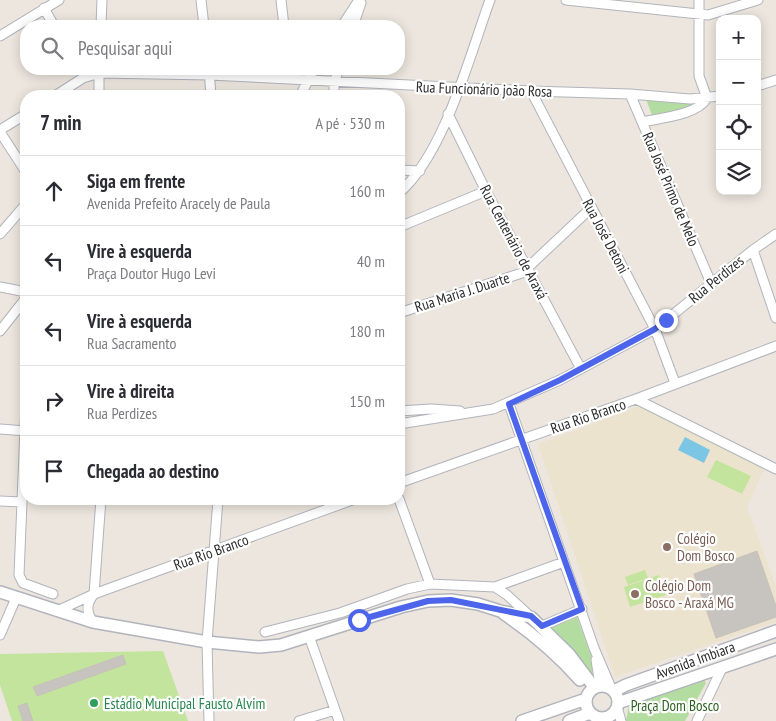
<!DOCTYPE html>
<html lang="pt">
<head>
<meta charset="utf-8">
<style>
	body { margin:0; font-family:"PT Sans Narrow",sans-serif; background:#f2f2f3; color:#2b2b33 }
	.controls { position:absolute; right:15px; top:15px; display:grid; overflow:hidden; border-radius:10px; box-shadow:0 2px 12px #0003 }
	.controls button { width:45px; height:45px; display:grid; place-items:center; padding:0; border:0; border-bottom:1px solid #e1e1e2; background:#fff; color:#2b2b33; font:25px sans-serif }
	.stop { position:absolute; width:15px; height:15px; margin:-11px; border:4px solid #4c65eb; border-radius:50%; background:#fff }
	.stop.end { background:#4c65eb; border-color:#fff; box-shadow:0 1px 5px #0008 }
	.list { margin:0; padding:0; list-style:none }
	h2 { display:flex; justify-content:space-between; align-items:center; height:65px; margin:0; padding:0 20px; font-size:21px }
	h2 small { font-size:16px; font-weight:400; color:#7c7c81 }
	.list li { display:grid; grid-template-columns:32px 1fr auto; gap:15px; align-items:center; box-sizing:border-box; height:70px; padding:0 20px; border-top:1px solid #e1e1e2 }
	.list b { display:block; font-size:19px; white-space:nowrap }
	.list p { margin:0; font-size:16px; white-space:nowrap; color:#7c7c81 }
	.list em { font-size:16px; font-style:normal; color:#7c7c81 }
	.icon { flex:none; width:28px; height:28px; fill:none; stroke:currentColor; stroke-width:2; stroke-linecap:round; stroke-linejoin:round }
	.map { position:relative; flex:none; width:776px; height:721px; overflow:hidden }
	.search { position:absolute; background:#fff; box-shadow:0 2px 12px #0003; left:20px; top:20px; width:385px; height:55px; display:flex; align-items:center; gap:12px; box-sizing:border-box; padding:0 18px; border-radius:20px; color:#7c7c81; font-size:19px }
	.panel { position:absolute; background:#fff; box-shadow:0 2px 12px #0003; left:20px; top:90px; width:385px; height:415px; border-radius:20px }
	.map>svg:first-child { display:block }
</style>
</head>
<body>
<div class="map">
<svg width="776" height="721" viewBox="0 0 776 721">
	<rect width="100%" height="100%" fill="#ece6de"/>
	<!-- education -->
	<path fill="#ece3cf" d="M640 406 766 465 747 507 776 586V622L615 677 538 444Z"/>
	<!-- green -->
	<path fill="#b3dda0" d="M646 99 702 102 696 107 653 118Z
		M577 617 593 661 594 677 551 628Z
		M703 678 706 683 685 721H626L629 705Z"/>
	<!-- pitch -->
	<path fill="#c3e49c" d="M716 460 751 476 742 494 707 477Z
		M645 570 648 578 628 585 625 577Z
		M659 575 666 595 630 607 624 587Z
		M163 651 188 721H12L0 685V654Z"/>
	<!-- water -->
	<path fill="#7bc5e5" d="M685 437 710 450 704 463 678 450Z"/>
	<!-- building -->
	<path fill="#c7c3be" stroke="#c7c2b8" d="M757 551 776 606V617L716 638 694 574Z
		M123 655 126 664 37 696 33 687Z
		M27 703 33 721H23L18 706Z"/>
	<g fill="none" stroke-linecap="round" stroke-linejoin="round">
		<defs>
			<path id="street" d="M201 0 204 26
				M281 0 284 26
				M566 0 708 15 758 0
				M44 8 54 26
				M101 26 102 0
				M342 26 359 0
				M353 26 361 3
				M0 36 59 0
				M209 69 211 96
				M757 86 776 80
				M531 91 655 329 675 383
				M630 94 711 283
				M55 96 83 78 99 73 210 75 531 91 630 94 690 99 720 96
				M99 96V69
				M300 96 314 69
				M334 96V83L339 69
				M448 114 486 191 581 369
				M642 122C660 118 698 115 707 98L699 76V0
				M0 130 26 114
				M0 132 26 172
				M399 170 420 171
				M399 193C445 153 469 57 490 0
				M399 227 486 191
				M0 234 26 204
				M753 250 776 318
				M0 287 26 292
				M399 313 522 273 591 208
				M0 331 26 298
				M636 399 776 469
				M26 404 19 575 23 583 53 594
				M509 404 594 648 611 688
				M399 411 431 409 460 411
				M399 424 493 409 560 380 655 329 753 250 776 234
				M0 429 26 431
				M399 483 636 399 776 346
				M399 499 430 584
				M0 501 22 502
				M495 587 564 562
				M94 594 101 499
				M57 611 94 594 355 499
				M93 622C86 612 86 604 94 594
				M542 626 582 609
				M265 632 340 613 407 589 430 584 495 587 507 595 531 617
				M0 635 16 598
				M309 636 339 721
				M596 660 600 685
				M617 707 621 721
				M598 718 600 721
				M209 721 207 642 218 499
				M299 721 335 710
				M697 721 722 668"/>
			<path id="secondary" d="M0 592 93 622 207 642 259 647 281 645 401 607 428 601 451 600 478 604 500 611 531 617 569 654 594 687
				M504 614C532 633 557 654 580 680
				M586 702a16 16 0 1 1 32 0a16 16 0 1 1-32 0Z
				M614 691 626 685 776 631
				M618 703 776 649
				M522 721 586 699
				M569 721 590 713"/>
		</defs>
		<!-- street casing -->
		<use href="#street" stroke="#b2b4bd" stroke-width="11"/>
		<!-- secondary casing -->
		<use href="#secondary" stroke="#b2b4bd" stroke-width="14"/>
		<!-- street -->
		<use href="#street" stroke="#fff" stroke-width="9"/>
		<!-- secondary -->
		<use href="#secondary" stroke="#fff" stroke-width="11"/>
	</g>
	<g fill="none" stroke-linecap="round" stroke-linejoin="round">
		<!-- route -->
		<path stroke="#4c65eb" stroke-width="6" d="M359 620 428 601 451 600 531 616 542 626 582 609 509 404 560 380 655 329 666 320"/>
	</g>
	<!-- markers -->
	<g fill="#8d6e63" stroke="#fff" stroke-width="2">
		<circle cx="667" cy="547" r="5"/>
		<circle cx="635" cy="594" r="5"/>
	</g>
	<circle fill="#2e9e5b" stroke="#fff" stroke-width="2" cx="94" cy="703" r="5"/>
	<g text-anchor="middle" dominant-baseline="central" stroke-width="4.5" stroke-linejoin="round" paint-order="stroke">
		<!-- street labels -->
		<g font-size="15" fill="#2b2b2b" stroke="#fff">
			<text transform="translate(484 89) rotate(2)">Rua Funcionário joão Rosa</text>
			<text transform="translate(671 189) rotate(67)">Rua José Primo de Melo</text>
			<text transform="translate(606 236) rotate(62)">Rua José Detoni</text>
			<text transform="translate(514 242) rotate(62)">Rua Centenário de Araxá</text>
			<text transform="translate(716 279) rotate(-39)">Rua Perdizes</text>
			<text transform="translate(462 292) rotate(-18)">Rua Maria J. Duarte</text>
			<text transform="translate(588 416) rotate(-19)">Rua Rio Branco</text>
			<text transform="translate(211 552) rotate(-20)">Rua Rio Branco</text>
			<text transform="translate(695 660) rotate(-20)">Avenida Imbiara</text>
		</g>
		<!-- education labels -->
		<g font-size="15" fill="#785e54" stroke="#fff" text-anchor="start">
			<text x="677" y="538">Colégio<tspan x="677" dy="17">Dom Bosco</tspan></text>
			<text x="645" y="585">Colégio Dom<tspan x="645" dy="17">Bosco - Araxá MG</tspan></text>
		</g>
		<!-- leisure labels -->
		<g font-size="15" fill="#27864d" stroke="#fff" text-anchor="start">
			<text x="104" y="703">Estádio Municipal Fausto Alvim</text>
		</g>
		<!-- park labels -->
		<g font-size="15" fill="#2c6221" stroke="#fff">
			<text x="675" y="705">Praça Dom Bosco</text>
		</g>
	</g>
</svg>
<div class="controls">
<button>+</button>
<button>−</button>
<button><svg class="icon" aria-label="locate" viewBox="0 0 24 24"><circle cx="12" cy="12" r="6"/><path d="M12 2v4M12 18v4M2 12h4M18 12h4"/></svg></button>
<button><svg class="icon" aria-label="layers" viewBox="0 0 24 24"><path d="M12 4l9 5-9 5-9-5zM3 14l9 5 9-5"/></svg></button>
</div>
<div class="stop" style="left:359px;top:620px"></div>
<div class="stop end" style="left:666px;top:320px"></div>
<div class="search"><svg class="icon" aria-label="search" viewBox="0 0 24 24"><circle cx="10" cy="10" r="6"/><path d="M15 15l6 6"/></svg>Pesquisar aqui</div>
<section class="panel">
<h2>7 min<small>A pé · 530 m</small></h2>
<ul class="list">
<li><svg class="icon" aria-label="ahead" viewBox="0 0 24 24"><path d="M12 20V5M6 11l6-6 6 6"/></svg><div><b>Siga em frente</b><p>Avenida Prefeito Aracely de Paula</p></div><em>160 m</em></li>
<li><svg class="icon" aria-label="left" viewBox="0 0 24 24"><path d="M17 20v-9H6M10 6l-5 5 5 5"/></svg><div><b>Vire à esquerda</b><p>Praça Doutor Hugo Levi</p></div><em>40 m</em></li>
<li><svg class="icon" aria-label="left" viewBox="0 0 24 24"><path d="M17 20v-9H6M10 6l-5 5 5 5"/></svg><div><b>Vire à esquerda</b><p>Rua Sacramento</p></div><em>180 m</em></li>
<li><svg class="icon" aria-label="right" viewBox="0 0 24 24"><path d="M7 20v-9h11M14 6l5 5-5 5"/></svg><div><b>Vire à direita</b><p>Rua Perdizes</p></div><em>150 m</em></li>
<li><svg class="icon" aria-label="arrive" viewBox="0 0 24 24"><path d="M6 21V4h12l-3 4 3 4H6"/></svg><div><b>Chegada ao destino</b></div></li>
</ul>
</section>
</div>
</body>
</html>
